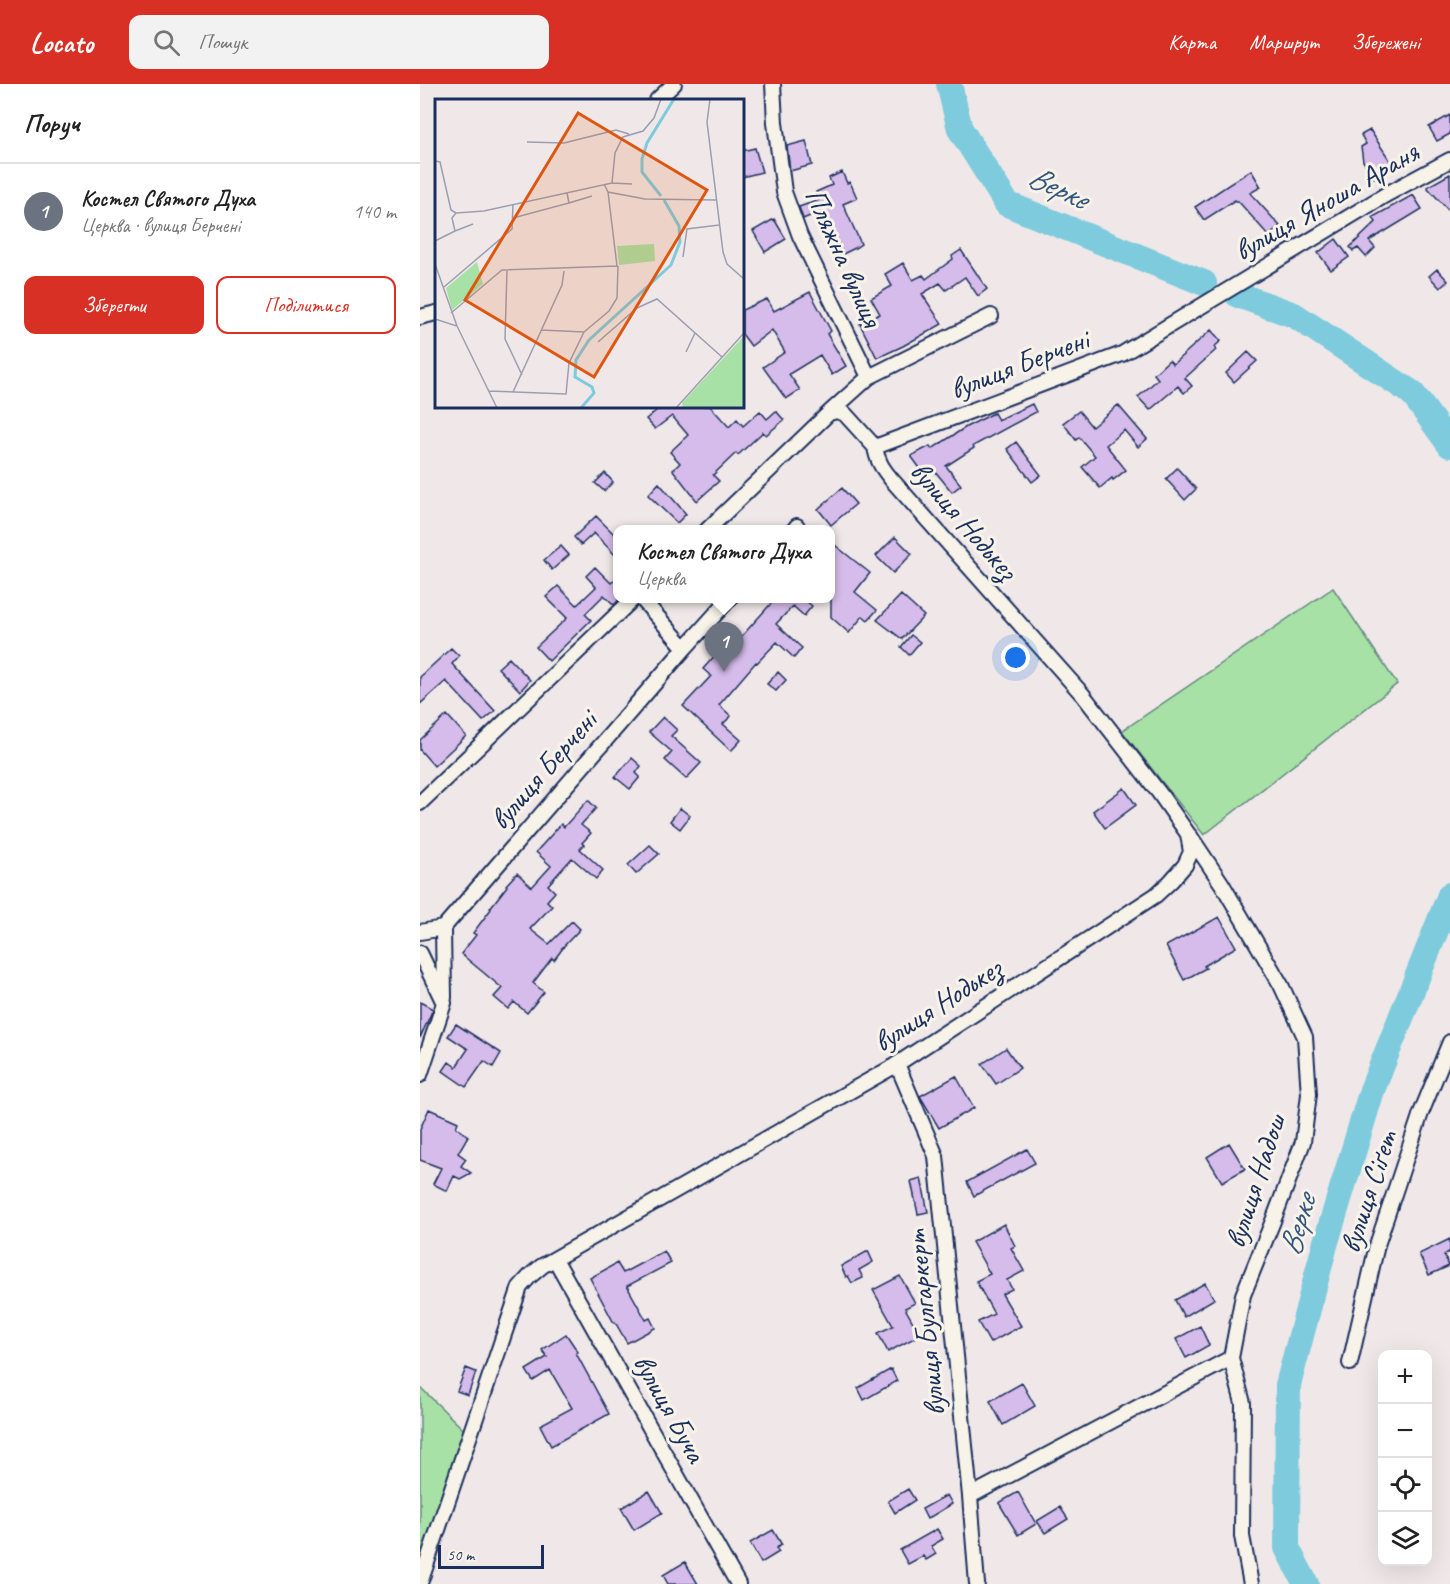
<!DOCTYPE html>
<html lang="uk">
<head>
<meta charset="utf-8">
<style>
	body { margin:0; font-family:Caveat,sans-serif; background:#f2f2f2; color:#222 }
	.controls { position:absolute; right:18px; bottom:18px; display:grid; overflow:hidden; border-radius:12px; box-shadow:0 6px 24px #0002 }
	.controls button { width:54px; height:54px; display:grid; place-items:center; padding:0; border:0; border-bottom:2px solid #e0e0e0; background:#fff; color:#222; font:30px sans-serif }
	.scale { position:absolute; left:18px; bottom:15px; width:106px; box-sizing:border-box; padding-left:6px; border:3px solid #1b2f5e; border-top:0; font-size:16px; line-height:21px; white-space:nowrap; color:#1b2f5e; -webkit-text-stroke:4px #f7f3e8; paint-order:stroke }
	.you { position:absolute; left:596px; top:574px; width:21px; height:21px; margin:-15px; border:4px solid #fff; border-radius:50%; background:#1a73e8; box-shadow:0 0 0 9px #1a73e833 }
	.badge { display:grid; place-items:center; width:39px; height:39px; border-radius:50%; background:#d93025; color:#fff; font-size:20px; font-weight:700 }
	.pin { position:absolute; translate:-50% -50px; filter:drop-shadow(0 2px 3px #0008) }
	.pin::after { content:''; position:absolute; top:32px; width:21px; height:18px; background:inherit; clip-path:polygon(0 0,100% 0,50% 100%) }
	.popup { position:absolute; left:193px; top:441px; width:222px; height:78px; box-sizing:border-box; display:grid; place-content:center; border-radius:12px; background:#fff; filter:drop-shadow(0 2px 4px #0005); font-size:20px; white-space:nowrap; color:#767676 }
	.popup b { font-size:22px; color:#222 }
	.popup::after { content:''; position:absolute; left:50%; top:100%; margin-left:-12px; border:12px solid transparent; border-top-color:#fff }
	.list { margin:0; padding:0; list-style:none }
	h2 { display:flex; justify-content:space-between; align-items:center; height:78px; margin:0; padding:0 24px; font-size:26px }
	h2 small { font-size:20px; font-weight:400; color:#767676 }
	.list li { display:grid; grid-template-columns:39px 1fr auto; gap:18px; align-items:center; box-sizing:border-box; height:96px; padding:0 24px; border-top:2px solid #e0e0e0 }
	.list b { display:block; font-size:22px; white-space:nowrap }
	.list p { margin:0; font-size:20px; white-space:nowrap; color:#767676 }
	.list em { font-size:20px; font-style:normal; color:#767676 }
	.actions { display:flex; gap:12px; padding:18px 24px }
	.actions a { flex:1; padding:14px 0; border:2px solid #d93025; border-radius:12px; text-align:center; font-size:21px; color:#d93025 }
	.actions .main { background:#d93025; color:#fff }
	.icon { flex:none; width:33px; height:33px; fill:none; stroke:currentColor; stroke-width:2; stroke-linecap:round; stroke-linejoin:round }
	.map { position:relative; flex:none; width:1030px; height:1500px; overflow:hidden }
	header { display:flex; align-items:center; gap:36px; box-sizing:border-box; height:84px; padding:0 30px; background:#d93025; color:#fff }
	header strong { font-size:28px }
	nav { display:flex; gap:33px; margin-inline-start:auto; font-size:21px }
	.search { width:420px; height:54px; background:#f2f2f2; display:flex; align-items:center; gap:15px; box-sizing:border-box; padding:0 21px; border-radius:12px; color:#767676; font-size:22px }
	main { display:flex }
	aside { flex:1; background:#fff }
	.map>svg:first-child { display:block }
</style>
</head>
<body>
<header>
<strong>Locato</strong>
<div class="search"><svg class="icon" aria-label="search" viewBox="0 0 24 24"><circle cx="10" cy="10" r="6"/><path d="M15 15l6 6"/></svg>Пошук</div>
<nav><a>Карта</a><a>Маршрут</a><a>Збережені</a></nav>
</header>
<main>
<aside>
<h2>Поруч<small></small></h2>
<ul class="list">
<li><span class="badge" style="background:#6b7280">1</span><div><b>Костел Святого Духа</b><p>Церква · вулиця Берчені</p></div><em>140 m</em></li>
</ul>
<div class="actions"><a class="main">Зберегти</a><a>Поділитися</a></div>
</aside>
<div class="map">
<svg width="1030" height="1500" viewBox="0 0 1030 1500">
	<rect width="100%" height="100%" fill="#f0e8e8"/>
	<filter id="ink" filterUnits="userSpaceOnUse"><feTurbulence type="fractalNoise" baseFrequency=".0167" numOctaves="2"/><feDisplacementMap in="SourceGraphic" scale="12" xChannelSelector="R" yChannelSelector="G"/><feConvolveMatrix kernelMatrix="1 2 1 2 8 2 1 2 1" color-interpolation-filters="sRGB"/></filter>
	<g filter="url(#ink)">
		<!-- green -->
		<path fill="#a8e1a5" stroke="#628882" stroke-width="1.5" d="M913 504 977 600 784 751 702 647Z
			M0 1303 46 1348 0 1483Z"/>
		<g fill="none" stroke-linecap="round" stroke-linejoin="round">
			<!-- river -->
			<path stroke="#7ecbdd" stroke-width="26" d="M529 0 540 45 587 120 784 199
				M818 211 874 231 992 309 1030 361
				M886 1500 867 1464 868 1301 905 1161 952 1006 1030 811"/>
		</g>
		<!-- building -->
		<path fill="#d6bcea" stroke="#1b2f5e" stroke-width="1.5" d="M1030 31V50L1017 57 1009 43Z
			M950 46 973 81 954 94 943 77 941 63 946 60 941 51Z
			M386 57 392 81 370 87 367 62Z
			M335 64 342 88 322 93V67Z
			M831 86 841 103 830 109 860 142 849 152 818 117H816L815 116 784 136 775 123Z
			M422 88 427 99 430 98 437 114 423 120 441 160 435 164 423 170 414 150 408 153 397 129 383 135 379 123 399 116 396 108 412 101 409 94Z
			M1030 90V128L1007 103Z
			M993 111 1002 125 949 157 955 164 946 173 938 164 933 167 930 163 956 138 953 133Z
			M354 135 366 155 345 168 333 147Z
			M916 155 929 173 911 186 898 169Z
			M541 166 567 205 558 212 545 193 526 206 520 199 502 210 522 240 483 262 457 274 440 240 460 230 451 214 472 202 465 190 483 179 493 196 503 191 506 195 533 175 532 172Z
			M1017 185 1028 197 1020 204 1009 192Z
			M390 208 411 247 407 250 426 282 412 291 400 271 369 290 380 306 366 315 343 283 365 268 352 246 331 262 322 250V226L347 215 354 227Z
			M791 246 801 257 794 263 796 266 765 294 772 302 764 309 758 302 730 326 718 313 738 295 734 290 749 276 753 280Z
			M828 268 837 277 814 298 806 289Z
			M612 320 616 328 553 362 554 364 526 382 541 401 532 408 514 386 505 391 491 372 510 362 512 365 546 343 574 329 578 336Z
			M698 321 727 355 718 363 704 346 686 361 706 386 693 396 692 394 680 404 662 383 675 372 659 353 656 356 643 339 659 327 672 343Z
			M242 322H290L309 343 317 335 323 342 340 327 347 335 356 327 364 336 346 351 343 348 318 371 316 369 293 391 299 397 277 417 253 386 260 379 250 368 268 351 252 332 235 345 226 335Z
			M596 358 621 391 612 398 587 365Z
			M757 384 776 405 765 416 746 395Z
			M185 389 193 398 184 407 175 399Z
			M239 399 266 430 257 439 228 411Z
			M422 404 436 420 411 441 398 425Z
			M176 432 198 454V474L174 449 161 461 154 453Z
			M475 453 492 470 473 489 456 472Z
			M411 458 450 489 435 508 457 526 448 536 443 532 429 549 411 533Z
			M141 462 149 471 132 486 124 476Z
			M175 483 191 499 198 493V517L194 521 184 511 165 530 171 536 129 577 116 563 147 534 126 513 138 502 157 521 176 503 166 492Z
			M481 511 504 532 482 555 457 536Z
			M356 514H383L392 522 384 532 373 522 356 540 382 564 374 574 357 558 337 579 336 578 299 621 311 632 303 640 321 656 311 667 263 622 291 592 283 585 298 568 303 573Z
			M491 551 500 558 489 571 481 563Z
			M31 564 39 572 32 580 75 627 63 637 26 597 0 620V593Z
			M89 574 110 596 100 607 78 584Z
			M358 588 366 596 356 607 347 600Z
			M27 631 46 652 14 682 0 666V656Z
			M243 633 257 646 251 652 281 679 266 695 245 676 252 668 229 648Z
			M212 674 221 682 216 689 220 693 210 705 195 693Z
			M704 704 716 721 685 744 673 727Z
			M168 716 176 724 161 741 171 749 162 759 164 761 160 765 183 786 176 795 152 774 128 801 135 808 127 817 132 822 110 845 129 860 152 837 160 845 142 864H143L134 876 132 874 113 899 124 908 107 929 94 918 88 925 74 913 82 904 41 870 56 851 53 849 71 825 70 824 87 802 86 801 97 789 112 803 131 782 116 768 141 740 144 743Z
			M260 724 270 732 260 745 250 737Z
			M230 761 239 770 216 790 208 781Z
			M799 833 816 863 784 882 786 884 764 896 746 862Z
			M0 918 13 925 0 954Z
			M36 940 81 969 73 983 64 977 46 1003 23 987 29 978 36 983 48 965 28 952Z
			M586 964 600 984 576 1000 562 980Z
			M536 992 554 1024 519 1044 500 1012Z
			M9 1025 38 1038 36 1043 48 1052 38 1069 46 1075 41 1082 51 1089 40 1095 34 1092 27 1107 13 1100 21 1084 0 1076V1045Z
			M809 1059 825 1085 802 1098 787 1073Z
			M607 1065 615 1079 554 1112 547 1098Z
			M501 1094 508 1128 498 1130 491 1097Z
			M584 1140 595 1162 591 1164 604 1187 587 1196 592 1205 582 1210 601 1242 570 1259 558 1238 574 1230 556 1197 570 1190 552 1158Z
			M1030 1155V1167L1024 1171 1029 1182 1009 1191 999 1170Z
			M244 1167 251 1179 207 1202 226 1236 230 1234 235 1244 207 1259 195 1238 194 1239 170 1194 197 1179 203 1189Z
			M448 1167 453 1178 439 1186 443 1194 432 1199 428 1192 426 1193 421 1182Z
			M480 1192 495 1219 485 1224 500 1251 468 1268 458 1249 473 1242 453 1206Z
			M785 1199 794 1215 764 1233 755 1216Z
			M780 1242 789 1261 766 1274 756 1255Z
			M146 1250 158 1268 156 1269 189 1330 131 1362 120 1341 152 1324 130 1286 113 1297 106 1286 127 1273 122 1266Z
			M46 1284 56 1288 48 1311 37 1307Z
			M471 1285 477 1297 444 1316 438 1304Z
			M602 1299 615 1322 583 1341 570 1317Z
			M488 1405 495 1416 475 1429 468 1417Z
			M229 1407 242 1429 214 1446 201 1424Z
			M598 1408 616 1440 598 1451 579 1419Z
			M527 1411 532 1420 507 1435 502 1425Z
			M640 1423 648 1435 625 1449 617 1437Z
			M517 1445 523 1455 511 1462 516 1470 506 1476 503 1472 488 1480 480 1466Z
			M353 1446 362 1461 356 1464 359 1468 341 1479 330 1459Z
			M265 1478 278 1500H248L243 1491Z"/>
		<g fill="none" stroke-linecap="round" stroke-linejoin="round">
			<defs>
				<path id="minor" d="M353 0 355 39 364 108 380 152 449 293
					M237 16 254 0
					M0 233 16 229
					M409 329 417 327 425 330 455 363 702 270 967 110 1030 76
					M287 446 409 329 449 293 571 232
					M374 446 377 442
					M265 564 310 514
					M0 719 214 514
					M23 844 24 914
					M0 848 23 844 265 564 221 514
					M0 869 24 919 0 991
					M477 980 516 1072 550 1412 557 1500
					M135 1175 318 1500
					M811 1274 823 1319 822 1452 831 1500
					M930 1279 957 1161 1001 1029 1030 958
					M550 1412 811 1274 823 1211 853 1137 883 1058 889 1010 885 953 861 901 802 800 770 752
					M0 1499 100 1203 110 1192 122 1182 471 984 736 811 751 797 765 781 771 768 768 750 740 710 663 611 471 395C463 385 457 377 455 363"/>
			</defs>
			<!-- minor casing -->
			<use href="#minor" stroke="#1b2f5e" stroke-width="18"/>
			<!-- minor -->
			<use href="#minor" stroke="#f7f3e8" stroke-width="14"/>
		</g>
	</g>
	<g text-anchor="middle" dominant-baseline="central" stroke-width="6" stroke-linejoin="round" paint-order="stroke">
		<!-- street labels -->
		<g font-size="30" fill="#1b2f5e" stroke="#f7f3e8">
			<text transform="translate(906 117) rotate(-30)">вулиця Яноша Араня</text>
			<text transform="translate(424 173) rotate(66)">Пляжна вулиця</text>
			<text transform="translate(599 280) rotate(-21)">вулиця Берчені</text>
			<text transform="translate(544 436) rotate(49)">вулиця Нодькез</text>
			<text transform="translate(123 686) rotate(-49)">вулиця Берчені</text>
			<text transform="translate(517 921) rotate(-33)">вулиця Нодькез</text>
			<text transform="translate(835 1097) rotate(-72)">вулиця Надош</text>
			<text transform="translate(948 1108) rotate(-72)">вулиця Сіґет</text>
			<text transform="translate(505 1239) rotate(-96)">вулиця Булгаркерт</text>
			<text transform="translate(250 1324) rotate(61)">вулиця Буча</text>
		</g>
		<!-- water labels -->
		<g font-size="32" font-style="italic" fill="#34567e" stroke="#f7f3e8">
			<text transform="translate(638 103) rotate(25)">Верке</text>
			<text transform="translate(877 1141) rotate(-74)">Верке</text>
		</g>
	</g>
	<!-- overview -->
	<g transform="translate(15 15)">
		<rect width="309" height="309" fill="#f0e8e8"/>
		<path d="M219 145 220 162 184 166 182 147ZM42 163 48 185 17 211 11 189ZM309 237V309H248L247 304Z" fill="#a8e1a5"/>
		<path fill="none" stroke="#7ecbdd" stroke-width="3" d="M226 97 207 73V60L212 44 239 0M146 309 159 294 157 288 140 278 141 261 154 241 236 166 245 143 244 127 229 101"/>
		<path fill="none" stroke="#9b9eb1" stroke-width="1.5" d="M275 0 272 23 288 153 292 165 309 180M92 43 129 44 181 31 194 35M0 62 5 63 16 111 21 114M177 84 180 54 188 38 208 32 219 19 226 0M169 85 173 93 210 100 282 101M134 104 157 97M21 114 49 112 177 84 197 85M78 119 134 104 132 94M20 132 38 125M0 142 20 132 17 119 21 114M248 158 252 130 284 126M0 165 22 227M72 171 70 240 87 276M9 188 77 130 78 106M16 214 67 171 182 167 173 93M0 220 22 227 62 309M106 231 149 233 174 212 182 199 183 167M163 243 202 209 222 200 287 258M251 253 260 234M54 292 131 295 134 264 149 233M78 293 127 186 129 172M241 309 309 234"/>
		<path fill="#de5710" fill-opacity="0.15" stroke="#de5710" stroke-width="3" d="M143 14 272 91 159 278 30 201Z"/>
		<rect width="309" height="309" fill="none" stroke="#1b2f5e" stroke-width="3"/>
	</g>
</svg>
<div class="controls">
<button>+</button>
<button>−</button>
<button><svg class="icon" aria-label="locate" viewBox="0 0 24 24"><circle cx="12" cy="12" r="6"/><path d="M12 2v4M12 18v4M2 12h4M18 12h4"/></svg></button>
<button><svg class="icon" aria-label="layers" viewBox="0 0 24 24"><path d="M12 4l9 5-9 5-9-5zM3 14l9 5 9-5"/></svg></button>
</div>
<div class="scale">50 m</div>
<div class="you"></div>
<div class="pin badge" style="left:304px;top:588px;background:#6b7280">1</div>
<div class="popup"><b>Костел Святого Духа</b>Церква</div>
</div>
</main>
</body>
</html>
